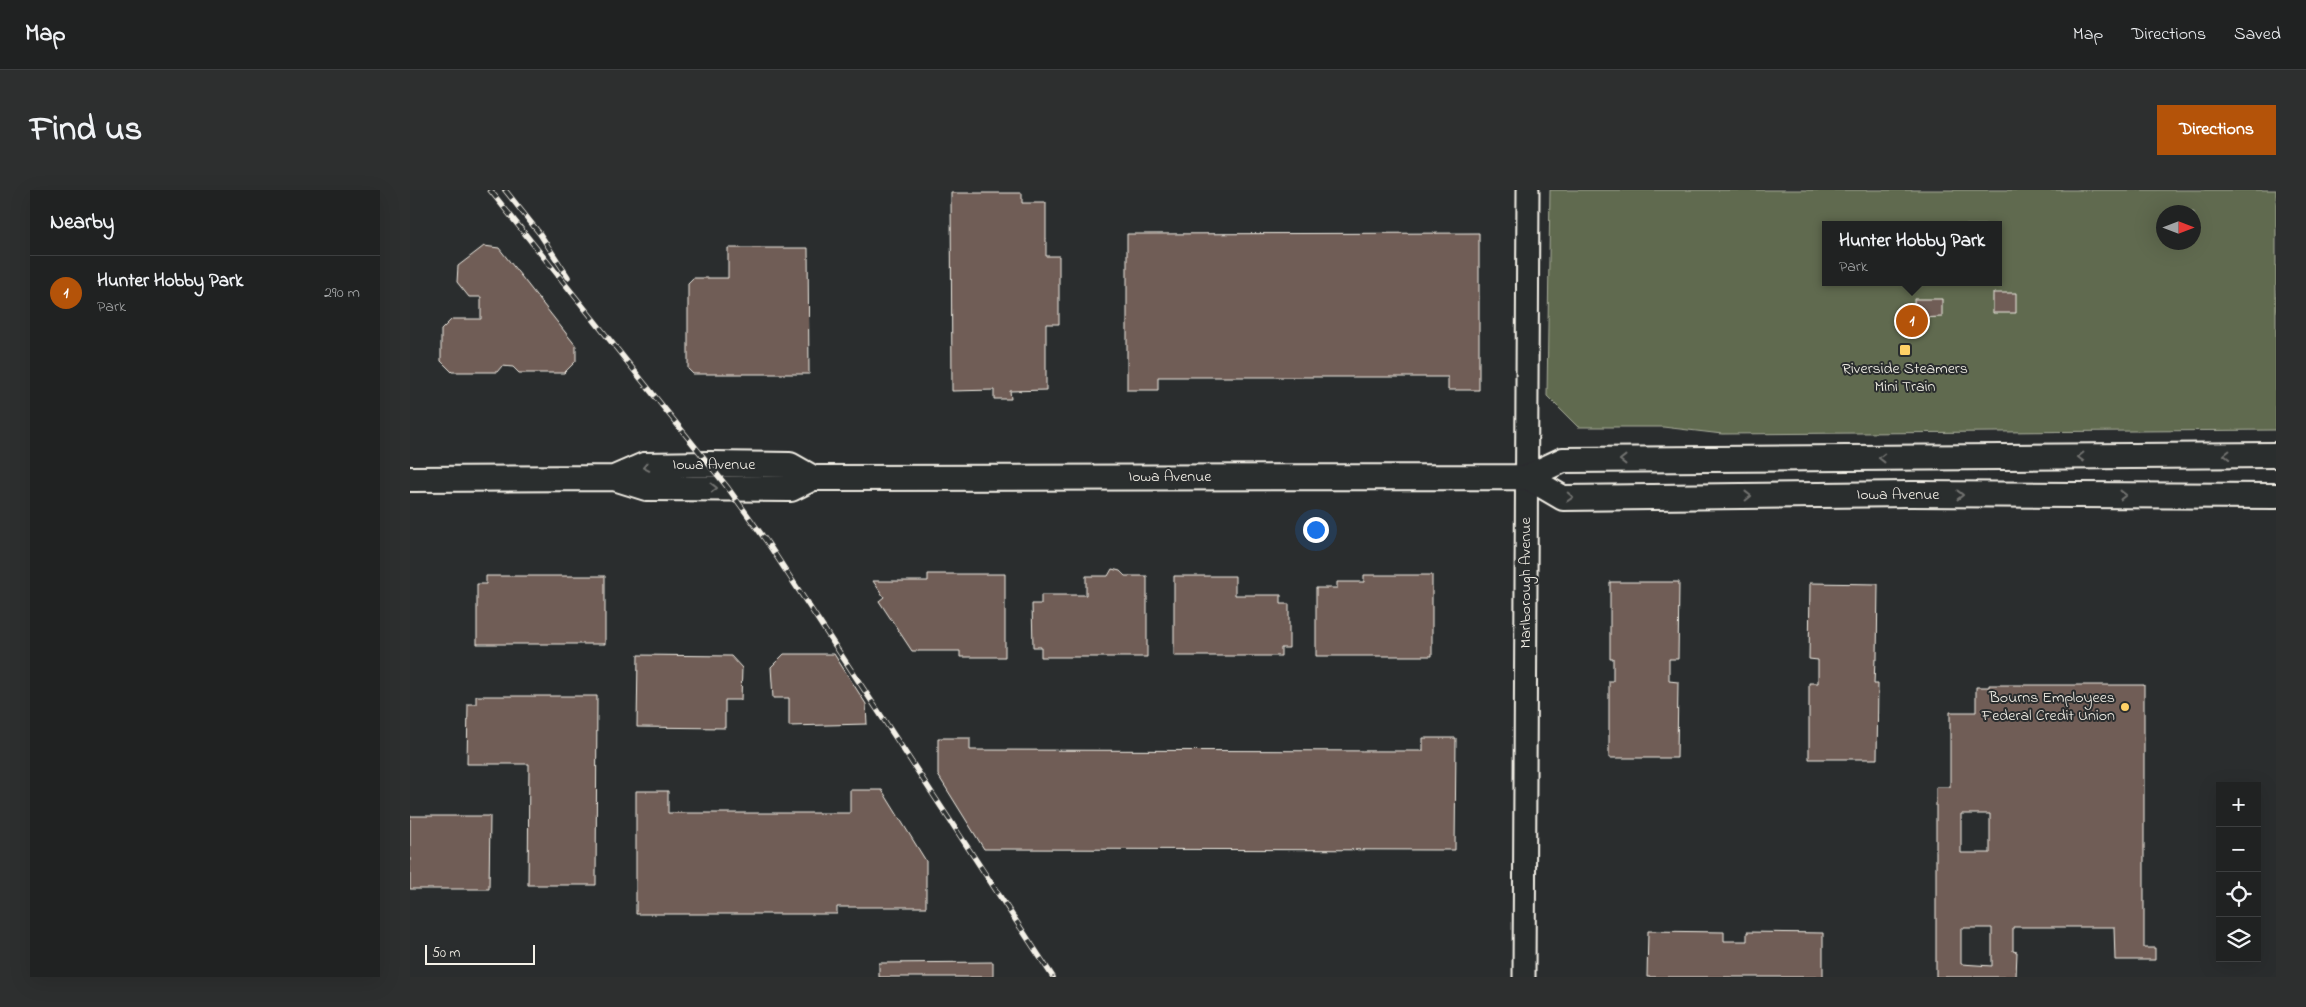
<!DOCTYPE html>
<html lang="en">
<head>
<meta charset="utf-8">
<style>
	body { margin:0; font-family:"Indie Flower",sans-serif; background:#2d2f2f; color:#f1f3f6 }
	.controls { position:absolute; right:15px; bottom:15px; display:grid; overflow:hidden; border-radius:0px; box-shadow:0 5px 20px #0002 }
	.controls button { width:45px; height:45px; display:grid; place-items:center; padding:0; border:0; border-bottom:1px solid #3d3f40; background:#202222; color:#f1f3f6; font:25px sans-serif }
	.compass { position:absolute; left:1746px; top:15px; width:45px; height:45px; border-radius:50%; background:#202222; box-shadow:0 5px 20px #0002; rotate:90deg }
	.scale { position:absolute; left:15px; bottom:12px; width:110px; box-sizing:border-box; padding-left:5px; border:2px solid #f4f1e8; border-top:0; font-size:14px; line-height:18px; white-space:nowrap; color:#f4f1e8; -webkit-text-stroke:4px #2a2d2e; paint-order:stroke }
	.you { position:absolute; left:905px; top:339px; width:18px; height:18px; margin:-12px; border:4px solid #fff; border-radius:50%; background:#1a73e8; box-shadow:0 0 0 8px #1a73e833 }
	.badge { display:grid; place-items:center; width:32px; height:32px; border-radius:50%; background:#b45309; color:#fff; font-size:16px; font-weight:700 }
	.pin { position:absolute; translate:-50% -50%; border:2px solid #fff; box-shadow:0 1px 5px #0006 }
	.popup { position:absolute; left:1412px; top:31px; width:180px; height:65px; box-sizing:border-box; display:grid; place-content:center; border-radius:0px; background:#202222; filter:drop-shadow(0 1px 4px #0005); font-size:16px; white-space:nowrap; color:#a2a4a5 }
	.popup b { font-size:19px; color:#f1f3f6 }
	.popup::after { content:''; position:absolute; left:50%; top:100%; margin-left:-10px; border:10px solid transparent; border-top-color:#202222 }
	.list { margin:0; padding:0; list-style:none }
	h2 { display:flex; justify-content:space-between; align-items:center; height:65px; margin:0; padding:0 20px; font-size:21px }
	h2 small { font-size:16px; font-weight:400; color:#a2a4a5 }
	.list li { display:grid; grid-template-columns:32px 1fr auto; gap:15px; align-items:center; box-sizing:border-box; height:75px; padding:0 20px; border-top:1px solid #3d3f40 }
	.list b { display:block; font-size:19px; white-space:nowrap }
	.list p { margin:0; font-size:16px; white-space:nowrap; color:#a2a4a5 }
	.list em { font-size:16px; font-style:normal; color:#a2a4a5 }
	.icon { flex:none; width:28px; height:28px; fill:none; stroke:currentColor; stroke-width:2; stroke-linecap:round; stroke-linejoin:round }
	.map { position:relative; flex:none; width:1866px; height:787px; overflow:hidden; border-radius:0px }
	header { display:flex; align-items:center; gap:30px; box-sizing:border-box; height:70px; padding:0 25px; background:#202222; border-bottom:1px solid #3d3f40 }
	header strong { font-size:24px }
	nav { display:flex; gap:28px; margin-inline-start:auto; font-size:18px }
	.intro { display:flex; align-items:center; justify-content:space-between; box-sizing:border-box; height:120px; padding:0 30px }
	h1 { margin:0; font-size:35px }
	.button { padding:12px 22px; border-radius:0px; background:#b45309; color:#fff; font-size:18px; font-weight:700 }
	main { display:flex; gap:30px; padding:0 30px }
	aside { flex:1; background:#202222; border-radius:0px; box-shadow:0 5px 20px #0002 }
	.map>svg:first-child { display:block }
</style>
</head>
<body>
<header>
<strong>Map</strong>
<nav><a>Map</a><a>Directions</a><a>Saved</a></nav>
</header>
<div class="intro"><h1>Find us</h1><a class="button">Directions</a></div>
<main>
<aside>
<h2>Nearby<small></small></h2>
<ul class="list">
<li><span class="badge">1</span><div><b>Hunter Hobby Park</b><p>Park</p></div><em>290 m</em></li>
</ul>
</aside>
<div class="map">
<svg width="1866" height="787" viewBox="0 0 1866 787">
	<rect width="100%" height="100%" fill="#2a2d2e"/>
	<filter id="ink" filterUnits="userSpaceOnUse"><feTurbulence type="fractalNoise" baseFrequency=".02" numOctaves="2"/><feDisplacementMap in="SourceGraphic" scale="10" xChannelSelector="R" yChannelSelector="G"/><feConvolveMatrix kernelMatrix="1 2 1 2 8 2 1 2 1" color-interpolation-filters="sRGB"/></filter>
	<g filter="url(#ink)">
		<!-- green -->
		<path fill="#616a50" stroke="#aaae9c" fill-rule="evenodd" d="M1140 0H1866V240L1312 244 1253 237H1168L1137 206ZM1754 22H1784V52H1754ZM1416 35H1588V92H1416Z"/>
		<!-- building -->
		<path fill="#6f5d57" stroke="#f4f1e8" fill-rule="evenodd" d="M541 3H612V13H636V66H649V134H636V200L600 201 601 209H584V200L542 201Z
			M1069 43V200H1038V187H748V200H717V44Z
			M74 56 89 58 166 156V171L154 183H109L103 177 92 176 87 182H42L31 171V140L42 129H71V107H59L47 92 48 76Z
			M318 58H398L399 184H283L278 179V93L283 88H318Z
			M1583 103H1606V123H1583Z
			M1504 109H1532V127L1505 128Z
			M702 379 710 381 715 386H737V467H631V457H623L622 414H631V405H676V386H698Z
			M518 384H595V467H550V461H502L469 411 474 407 463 391H518Z
			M954 385H1022V466H906V398H927V392H954Z
			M76 386H195V454H67V394H76Z
			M764 386H825V405H871V414H879V458H871V466H764Z
			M1200 392H1269L1268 469H1259V491L1268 492 1267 568H1199V491H1203V468H1200Z
			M1400 393 1468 394 1467 469H1465L1464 494H1468L1467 569H1399V493H1408V470L1399 469Z
			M374 464H424L456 514 457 534 379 536V508H363L361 477Z
			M228 465 321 466 332 478 331 510H315V538L227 537Z
			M1579 495H1734V758H1745V770H1705L1704 737H1603V761L1607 762 1606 787H1526V597H1540V522H1566V497H1579ZM1551 624H1580V663H1551ZM1551 738H1582V776L1551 774Z
			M66 506H187L186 695H118L119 574H57L58 514H66Z
			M528 548H560V560L1013 561V548H1046L1045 660 574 659 528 585Z
			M440 600H472L516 671V717H427V724H226V601H258V623H440Z
			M0 626H80L79 699H0Z
			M1238 741 1314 742V751H1337V742L1413 743V787H1237Z
			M583 772V787H469V773Z"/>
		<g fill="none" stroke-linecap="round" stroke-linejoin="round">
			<defs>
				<path id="secondary" d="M1114 787 1118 0"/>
				<path id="primary" d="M1117 287 1153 308 1501 304 1866 306
					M204 288 234 275 299 274 380 275 403 288
					M0 289 204 288 236 298 381 299 403 288 1117 287 1153 270 1866 265"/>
			</defs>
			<!-- secondary casing -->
			<use href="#secondary" stroke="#f4f1e8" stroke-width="25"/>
			<!-- primary casing -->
			<use href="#primary" stroke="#f4f1e8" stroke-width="28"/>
			<!-- secondary -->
			<use href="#secondary" stroke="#2a2d2e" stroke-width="21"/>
			<!-- primary -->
			<use href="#primary" stroke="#2a2d2e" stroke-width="24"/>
			<defs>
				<path id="rail" d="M80 0 318 298 357 352 643 787
					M95 0 130 44 158 87"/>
			</defs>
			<!-- rail casing -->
			<use href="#rail" stroke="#f4f1e8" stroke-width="5.5"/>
			<!-- rail -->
			<use href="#rail" stroke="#2a2d2e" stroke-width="4" stroke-dasharray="11" stroke-linecap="butt"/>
		</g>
		<!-- one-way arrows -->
		<defs><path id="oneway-chevron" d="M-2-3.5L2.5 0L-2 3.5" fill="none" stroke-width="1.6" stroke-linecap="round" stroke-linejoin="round" transform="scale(1.25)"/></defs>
		<g stroke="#71726f">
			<use href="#oneway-chevron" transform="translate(1817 265) rotate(179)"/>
			<use href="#oneway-chevron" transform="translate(1671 267) rotate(179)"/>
			<use href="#oneway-chevron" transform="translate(1472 268) rotate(180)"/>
			<use href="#oneway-chevron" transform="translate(1213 270) rotate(180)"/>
			<use href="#oneway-chevron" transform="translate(236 277) rotate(169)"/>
			<use href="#oneway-chevron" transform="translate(304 298)"/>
			<use href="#oneway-chevron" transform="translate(1550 305)"/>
			<use href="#oneway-chevron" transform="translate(1713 305)"/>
			<use href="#oneway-chevron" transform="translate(1338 306) rotate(-1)"/>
			<use href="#oneway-chevron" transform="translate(1160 307) rotate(2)"/>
		</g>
	</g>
	<!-- markers -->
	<g fill="#ffd166" stroke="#2a2d2e" stroke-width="2">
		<rect x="1489" y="154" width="12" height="12" rx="2.5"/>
		<circle cx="1715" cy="517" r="5"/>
	</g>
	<g text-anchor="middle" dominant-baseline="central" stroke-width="4" stroke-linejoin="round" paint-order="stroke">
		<!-- poi labels -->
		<g font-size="16" fill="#f4f1e8" stroke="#2a2d2e">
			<text x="1495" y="179">Riverside Steamers<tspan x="1495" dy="18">Mini Train</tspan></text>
			<text x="1705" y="508" text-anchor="end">Bourns Employees<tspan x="1705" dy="18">Federal Credit Union</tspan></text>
		</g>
		<!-- street labels -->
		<g font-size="16" fill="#f4f1e8" stroke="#2a2d2e">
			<text x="304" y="275">Iowa Avenue</text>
			<text x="760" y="287">Iowa Avenue</text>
			<text x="1488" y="305">Iowa Avenue</text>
			<text transform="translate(1116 393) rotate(-90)">Marlborough Avenue</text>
		</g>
	</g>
</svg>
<div class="controls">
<button>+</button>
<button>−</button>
<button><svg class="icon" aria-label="locate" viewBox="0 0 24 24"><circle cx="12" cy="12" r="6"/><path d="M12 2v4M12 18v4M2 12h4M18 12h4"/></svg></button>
<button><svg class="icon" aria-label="layers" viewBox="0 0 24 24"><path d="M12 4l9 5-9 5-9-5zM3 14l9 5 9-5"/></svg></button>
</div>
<svg class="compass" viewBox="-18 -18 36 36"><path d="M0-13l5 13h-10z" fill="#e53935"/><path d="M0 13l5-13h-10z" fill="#a2a4a5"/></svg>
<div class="scale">50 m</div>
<div class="you"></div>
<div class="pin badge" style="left:1502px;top:131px">1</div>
<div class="popup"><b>Hunter Hobby Park</b>Park</div>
</div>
</main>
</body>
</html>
